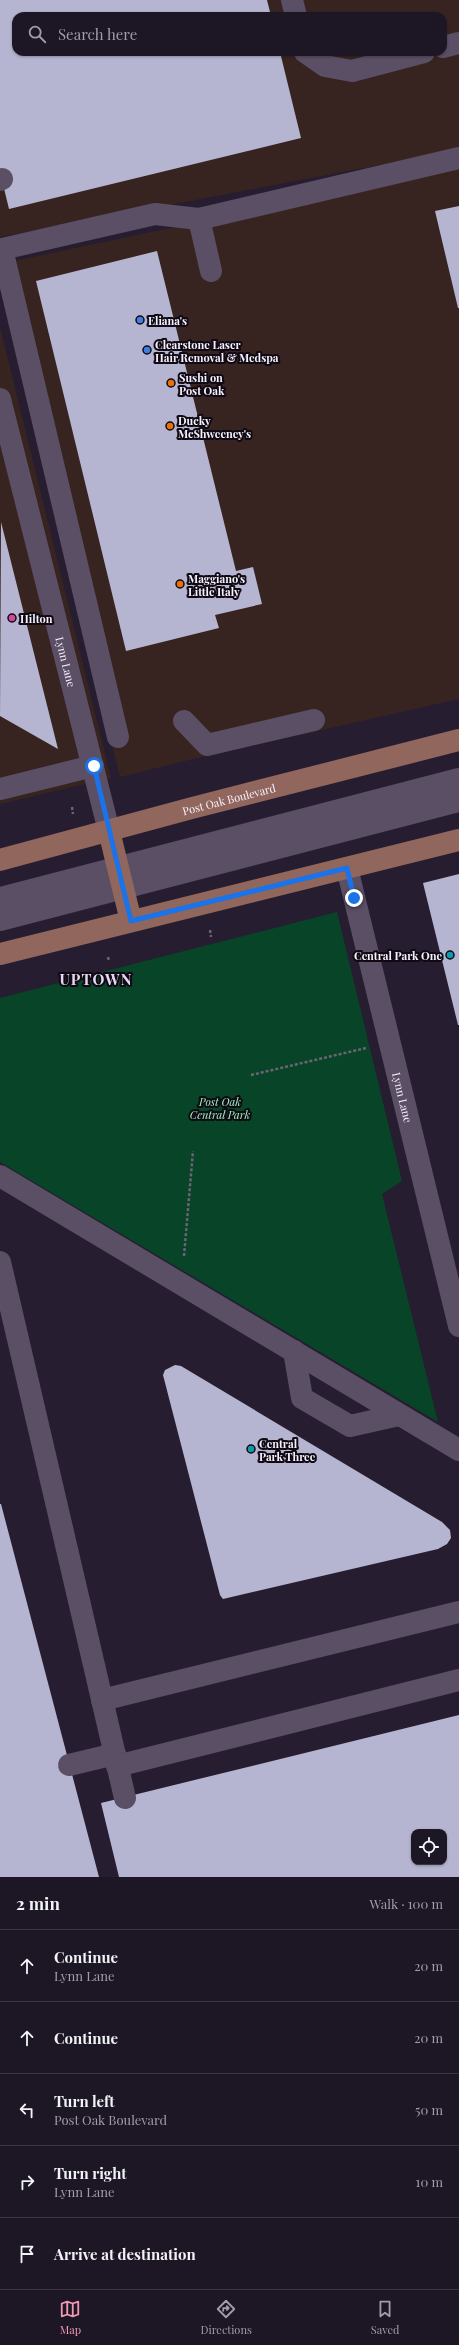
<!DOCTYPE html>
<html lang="en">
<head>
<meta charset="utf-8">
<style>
	body { margin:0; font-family:"Playfair Display",serif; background:#251f2d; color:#f1f3f6 }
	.controls { position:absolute; right:12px; bottom:12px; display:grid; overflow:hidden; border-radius:8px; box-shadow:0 1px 3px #0004 }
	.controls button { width:36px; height:36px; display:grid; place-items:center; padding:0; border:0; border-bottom:1px solid #3b3542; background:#1d1625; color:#f1f3f6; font:20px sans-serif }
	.stop { position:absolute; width:12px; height:12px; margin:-9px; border:3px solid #1a73e8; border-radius:50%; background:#fff }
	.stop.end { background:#1a73e8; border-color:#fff; box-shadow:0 1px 4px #0008 }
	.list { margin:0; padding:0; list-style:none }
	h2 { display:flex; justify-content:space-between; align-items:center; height:52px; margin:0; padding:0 16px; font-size:17px }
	h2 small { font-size:13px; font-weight:400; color:#a09fa7 }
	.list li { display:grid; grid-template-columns:26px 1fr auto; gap:12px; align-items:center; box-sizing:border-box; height:72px; padding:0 16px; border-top:1px solid #3b3542 }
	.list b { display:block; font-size:15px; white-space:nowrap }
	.list p { margin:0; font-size:13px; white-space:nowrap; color:#a09fa7 }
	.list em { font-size:13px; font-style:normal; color:#a09fa7 }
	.icon { flex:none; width:22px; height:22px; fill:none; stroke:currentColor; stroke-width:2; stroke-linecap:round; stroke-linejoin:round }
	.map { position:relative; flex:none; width:459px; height:1877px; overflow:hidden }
	.search { position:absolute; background:#1d1625; box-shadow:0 1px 3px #0004; left:12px; right:12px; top:12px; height:44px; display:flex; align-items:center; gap:10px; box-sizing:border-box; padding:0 14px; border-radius:12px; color:#a09fa7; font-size:15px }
	.sheet { height:412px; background:#1d1625 }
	nav { display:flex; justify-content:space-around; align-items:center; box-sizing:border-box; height:56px; border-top:1px solid #3b3542; background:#1d1625; font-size:11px; color:#a09fa7 }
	nav a { display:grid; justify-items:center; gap:2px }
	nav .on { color:#f19ab2 }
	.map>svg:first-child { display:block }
</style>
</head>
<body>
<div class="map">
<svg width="459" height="1877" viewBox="0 0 459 1877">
	<rect width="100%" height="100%" fill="#271d31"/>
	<!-- commercial -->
	<path fill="#372421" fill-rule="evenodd" d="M0 0H459V150L0 237ZM16 16H443V52H16Z
		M459 167V699L193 759 120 777 0 284V264Z
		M0 327 111 778 0 804Z"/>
	<!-- green -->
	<path fill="#074428" d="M337 912 402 1181 382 1194 438 1422 0 1162V998Z"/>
	<!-- building -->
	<path fill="#b6b5d1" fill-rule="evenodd" d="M0 0H267L271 16H16V52H280L301 138 9 209 0 172Z
		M459 206V308H458L435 211Z
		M157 251 236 571 253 567 262 604 215 615 219 628 126 651 36 281Z
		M1 522 58 749 0 716Z
		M459 874V1025H458L423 883Z
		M175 1365 181 1366 442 1522 450 1530 451 1538 447 1544 438 1549 223 1599 220 1595 163 1375 165 1370Z
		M0 1504H1L99 1877H0Z
		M459 1715V1877H119L101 1803ZM414 1832H444V1862H414Z"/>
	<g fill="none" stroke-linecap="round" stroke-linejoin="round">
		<!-- path -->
		<path stroke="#6c6475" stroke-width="2.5" stroke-dasharray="3 2" stroke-linecap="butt" d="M72 807 73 814
			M210 930 211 937
			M108 957 109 961
			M251 1075 366 1048
			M184 1256 193 1151"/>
		<!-- minor -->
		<g stroke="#5a4f65" stroke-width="22">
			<path d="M292 0 296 16"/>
			<path d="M443 47 459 43"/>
			<path d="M305 52 325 66 352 71 424 52"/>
			<path d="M0 180 2 179"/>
			<path d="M199 219 211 271"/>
			<path id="s1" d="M0 399 109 831"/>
			<path d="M184 721 207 745 314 720"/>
			<path d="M118 737 2 249 155 214 199 219 459 158"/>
			<path d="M0 789 93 766"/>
			<path id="s2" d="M347 868 459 1326"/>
			<path d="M0 898 459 779"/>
			<path d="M0 920 459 801"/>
			<path d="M0 1176 459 1450"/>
			<path d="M0 1262 125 1798"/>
			<path d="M294 1351 302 1398 350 1426 399 1415"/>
			<path d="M102 1700 459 1612"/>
			<path d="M69 1765 115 1754"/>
			<path d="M117 1766 459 1680"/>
		</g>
		<!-- major -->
		<g stroke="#91665d" stroke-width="22">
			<path d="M109 831 131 921"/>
			<path id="s3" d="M0 860 192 808 459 740"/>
			<path d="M0 954 459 840"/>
		</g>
	</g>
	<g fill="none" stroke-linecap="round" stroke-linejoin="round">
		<!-- route -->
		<path stroke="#1a73e8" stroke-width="5" d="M94 766 131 921 347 868 354 898"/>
	</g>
	<!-- markers -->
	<g fill="#3f7fe0" stroke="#0e0912" stroke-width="1.5">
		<circle cx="140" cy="320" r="4"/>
		<circle cx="147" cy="350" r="4"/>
	</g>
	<g fill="#e8710a" stroke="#0e0912" stroke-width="1.5">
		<circle cx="171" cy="383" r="4"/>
		<circle cx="170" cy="426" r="4"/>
		<circle cx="180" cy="584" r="4"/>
	</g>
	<circle fill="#d1479c" stroke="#0e0912" stroke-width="1.5" cx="12" cy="618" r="4"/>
	<g fill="#0f9aa8" stroke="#0e0912" stroke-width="1.5">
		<circle cx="450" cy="955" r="4"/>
		<circle cx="251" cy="1449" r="4"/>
	</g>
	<g text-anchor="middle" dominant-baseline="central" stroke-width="4" stroke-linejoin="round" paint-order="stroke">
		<!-- poi labels -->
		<g font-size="11" font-weight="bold" fill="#f7f1fe" stroke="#0e0912" text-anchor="start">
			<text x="148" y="320">Eliana's</text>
			<text x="155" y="344">Clearstone Laser<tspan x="155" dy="13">Hair Removal &amp; Medspa</tspan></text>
			<text x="179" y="377">Sushi on<tspan x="179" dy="13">Post Oak</tspan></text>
			<text x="178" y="420">Ducky<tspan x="178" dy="13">McShweeney's</tspan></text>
			<text x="188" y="578">Maggiano's<tspan x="188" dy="13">Little Italy</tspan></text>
			<text x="20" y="618">Hilton</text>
			<text x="442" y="955" text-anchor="end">Central Park One</text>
			<text x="259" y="1443">Central<tspan x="259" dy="13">Park Three</tspan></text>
		</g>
		<!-- street labels -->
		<g font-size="11" fill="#f7f1fe" stroke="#0e0912">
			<text stroke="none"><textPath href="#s1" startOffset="271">Lynn Lane</textPath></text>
			<text stroke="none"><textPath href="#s3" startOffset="237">Post Oak Boulevard</textPath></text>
			<text stroke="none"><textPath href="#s2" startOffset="236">Lynn Lane</textPath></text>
		</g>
		<!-- park labels -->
		<g font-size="11" font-style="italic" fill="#a1f5c2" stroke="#0e0912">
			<text x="220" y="1101">Post Oak<tspan x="220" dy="13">Central Park</tspan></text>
		</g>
		<!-- district labels -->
		<g font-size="15" font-weight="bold" letter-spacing="1" fill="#e6d8f3" stroke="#0e0912">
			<text x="96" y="979">UPTOWN</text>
		</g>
	</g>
</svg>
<div class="controls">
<button><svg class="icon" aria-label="locate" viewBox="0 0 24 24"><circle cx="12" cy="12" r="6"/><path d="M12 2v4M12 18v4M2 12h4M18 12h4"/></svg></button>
</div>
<div class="stop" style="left:94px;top:766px"></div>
<div class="stop end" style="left:354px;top:898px"></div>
<div class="search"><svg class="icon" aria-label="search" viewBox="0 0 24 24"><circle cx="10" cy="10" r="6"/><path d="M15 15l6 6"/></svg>Search here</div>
</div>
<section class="sheet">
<h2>2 min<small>Walk · 100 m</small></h2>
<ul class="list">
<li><svg class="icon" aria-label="ahead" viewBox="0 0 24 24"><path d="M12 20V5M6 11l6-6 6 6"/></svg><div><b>Continue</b><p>Lynn Lane</p></div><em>20 m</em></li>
<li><svg class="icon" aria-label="ahead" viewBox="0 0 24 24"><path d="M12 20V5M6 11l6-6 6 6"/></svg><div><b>Continue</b></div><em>20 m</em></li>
<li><svg class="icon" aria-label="left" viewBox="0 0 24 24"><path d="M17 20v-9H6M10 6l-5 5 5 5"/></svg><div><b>Turn left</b><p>Post Oak Boulevard</p></div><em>50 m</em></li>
<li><svg class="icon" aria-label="right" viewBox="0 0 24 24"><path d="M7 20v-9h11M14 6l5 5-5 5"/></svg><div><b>Turn right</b><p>Lynn Lane</p></div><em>10 m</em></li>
<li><svg class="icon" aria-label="arrive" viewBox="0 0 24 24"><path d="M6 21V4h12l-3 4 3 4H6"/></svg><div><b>Arrive at destination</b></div></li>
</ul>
</section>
<nav>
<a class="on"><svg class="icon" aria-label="map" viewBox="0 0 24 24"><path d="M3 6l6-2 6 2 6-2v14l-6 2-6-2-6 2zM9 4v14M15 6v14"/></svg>Map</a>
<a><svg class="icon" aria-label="directions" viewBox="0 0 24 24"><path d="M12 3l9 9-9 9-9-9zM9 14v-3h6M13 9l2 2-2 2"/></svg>Directions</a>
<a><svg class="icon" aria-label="saved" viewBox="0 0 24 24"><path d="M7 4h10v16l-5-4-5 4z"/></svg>Saved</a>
</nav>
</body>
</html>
